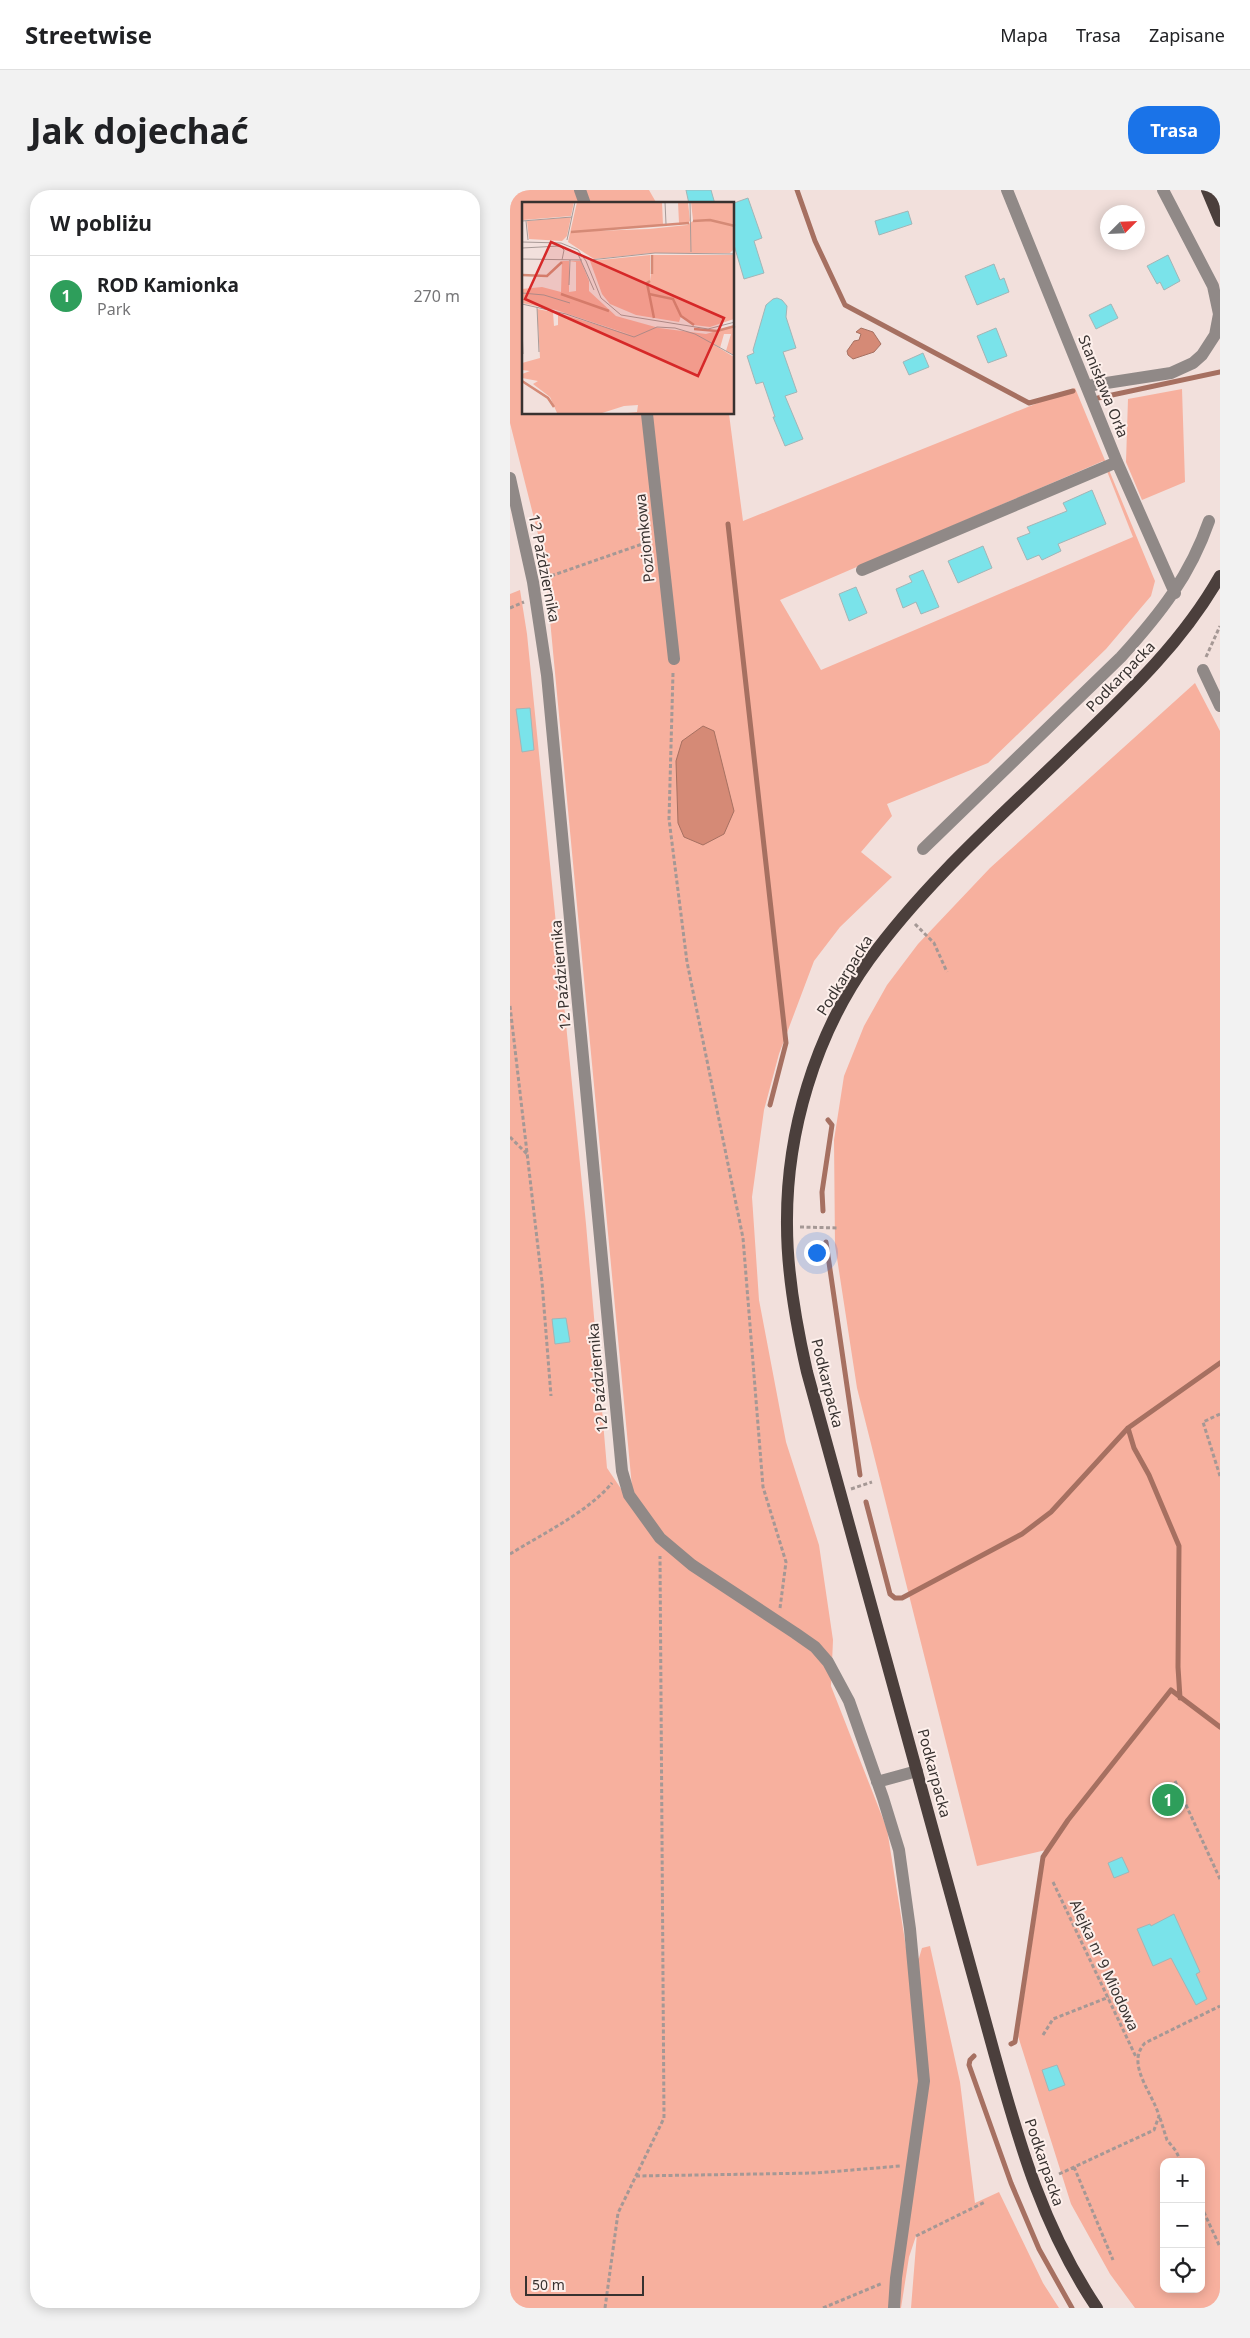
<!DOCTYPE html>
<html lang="pl">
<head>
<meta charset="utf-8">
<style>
	body { margin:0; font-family:"Noto Sans",sans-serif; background:#f2f2f2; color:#202124 }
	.controls { position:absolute; right:15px; bottom:15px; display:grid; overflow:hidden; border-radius:10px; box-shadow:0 2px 12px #0003 }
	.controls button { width:45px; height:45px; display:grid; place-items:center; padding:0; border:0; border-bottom:1px solid #e0e0e0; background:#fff; color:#202124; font:25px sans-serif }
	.compass { position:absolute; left:590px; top:15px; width:45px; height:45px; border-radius:50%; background:#fff; box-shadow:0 2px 12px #0003; rotate:66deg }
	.scale { position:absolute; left:15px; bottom:12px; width:119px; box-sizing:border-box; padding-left:5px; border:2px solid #383230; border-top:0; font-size:14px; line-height:18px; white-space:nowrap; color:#383230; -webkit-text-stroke:4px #fdefeb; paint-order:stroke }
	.you { position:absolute; left:306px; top:1062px; width:18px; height:18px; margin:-12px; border:4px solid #fff; border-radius:50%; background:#1a73e8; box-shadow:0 0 0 8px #1a73e833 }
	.badge { display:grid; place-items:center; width:32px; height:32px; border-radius:50%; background:#1a73e8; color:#fff; font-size:16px; font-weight:700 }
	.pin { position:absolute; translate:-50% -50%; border:2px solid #fff; box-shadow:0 1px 5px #0006 }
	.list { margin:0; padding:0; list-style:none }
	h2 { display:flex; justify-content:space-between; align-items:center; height:65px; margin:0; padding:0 20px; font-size:21px }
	h2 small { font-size:16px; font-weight:400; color:#757577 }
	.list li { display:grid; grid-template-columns:32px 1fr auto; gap:15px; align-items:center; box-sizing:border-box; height:80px; padding:0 20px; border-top:1px solid #e0e0e0 }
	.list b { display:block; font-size:19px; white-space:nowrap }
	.list p { margin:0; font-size:16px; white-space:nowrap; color:#757577 }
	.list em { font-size:16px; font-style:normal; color:#757577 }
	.icon { flex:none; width:28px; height:28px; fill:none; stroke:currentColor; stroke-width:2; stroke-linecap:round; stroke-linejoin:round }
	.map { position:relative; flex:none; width:710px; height:2118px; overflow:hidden; border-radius:20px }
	header { display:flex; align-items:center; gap:30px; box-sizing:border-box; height:70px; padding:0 25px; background:#fff; border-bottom:1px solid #e0e0e0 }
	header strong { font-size:24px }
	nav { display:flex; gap:28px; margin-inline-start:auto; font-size:18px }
	.intro { display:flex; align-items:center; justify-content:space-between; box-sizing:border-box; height:120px; padding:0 30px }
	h1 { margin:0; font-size:35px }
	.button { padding:12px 22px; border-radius:20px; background:#1a73e8; color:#fff; font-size:18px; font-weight:700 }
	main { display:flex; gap:30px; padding:0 30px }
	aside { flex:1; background:#fff; border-radius:20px; box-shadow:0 2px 12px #0003 }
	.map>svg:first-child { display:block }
</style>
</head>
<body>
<header>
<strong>Streetwise</strong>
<nav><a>Mapa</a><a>Trasa</a><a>Zapisane</a></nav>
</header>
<div class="intro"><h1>Jak dojechać</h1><a class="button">Trasa</a></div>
<main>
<aside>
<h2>W pobliżu<small></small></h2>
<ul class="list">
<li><span class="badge" style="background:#2e9e5b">1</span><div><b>ROD Kamionka</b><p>Park</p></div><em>270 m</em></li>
</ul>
</aside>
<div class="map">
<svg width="710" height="2118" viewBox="0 0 710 2118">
	<rect width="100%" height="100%" fill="#f2e0dc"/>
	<!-- green -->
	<path fill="#f7b09e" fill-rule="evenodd" d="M0 0H139L147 14H14V224H219L233 331 565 198 645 391 641 406 596 459 478 573 377 614 382 626 351 662 382 687 330 737 304 771 269 864 254 920 242 1007 249 1110 276 1252 309 1355 323 1450 321 1496 377 1639 399 1776 409 1768 412 1758 420 1756 450 1892 465 2013 489 2002 533 2093 549 2118H401L407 2043 399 2067 391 2118H0V404L10 400 17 444 76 1034 97 1278 124 1318 37 398 32 360 0 233ZM593 271 623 347 311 480 270 410Z
		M672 199 675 292 632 310 616 272 618 209Z
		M685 493 710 541V2118H625L600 2084 561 2014 508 1846 536 1660 467 1676 347 1198 325 1055 324 950 334 886 354 836 377 795 408 754 480 678ZM654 1972H691V2099H654Z"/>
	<!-- water -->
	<path fill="#d58a76" stroke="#a67061" d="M351 138 363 142 371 154 364 162 343 169 338 165 337 161 344 151 349 150 351 144 346 142Z
		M193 536 204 541 224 621 214 644 193 655 174 647 168 633 166 571 172 551Z"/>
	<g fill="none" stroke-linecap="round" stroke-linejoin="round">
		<!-- stream -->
		<path stroke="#a67061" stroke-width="5" d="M287 0 305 51 335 115 519 213 563 201
			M588 208 710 182
			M218 334 276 853 260 915
			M313 1021 312 1002 322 935 318 930
			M316 1052 350 1285
			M618 1238 624 1258 639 1285 669 1356 668 1477 670 1508
			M356 1312 380 1404 385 1408H392L512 1344 541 1322 618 1238 710 1173
			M501 1854 505 1852 533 1667 558 1630 661 1500 710 1537
			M464 1866 460 1870 459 1875 501 1993 529 2059 562 2118"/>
	</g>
	<!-- building -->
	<path fill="#7ae3ea" stroke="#a2b5b6" d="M176 0H201L205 14H179Z
		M238 8 252 48 244 51 254 83 234 89 224 55V13Z
		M398 21 402 34 369 45 365 31Z
		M658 65 670 91 654 100 650 92 647 94 637 76Z
		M484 74 490 90 494 88 499 102 467 115 455 86Z
		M267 108 272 110 277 116 276 127 286 158 273 162 287 202 275 206 293 249 275 256 263 227H265L253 192 246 194 237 166 244 163 243 160 256 115 263 109Z
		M601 114 608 128 586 139 579 125Z
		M486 138 497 166 478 173 467 146Z
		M413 163 419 177 399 185 393 172Z
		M582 300 596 334 548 354 551 361 532 370 529 365 517 370 507 348 520 343 517 337 557 321 553 313Z
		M473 356 482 378 448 393 438 371Z
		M413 380 429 417 411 424 406 412 393 418 386 399 402 392 399 386Z
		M346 397 357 423 339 431 329 404Z
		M20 518 24 560 12 562 6 519Z
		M56 1128 60 1152 45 1154 42 1129Z
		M612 1667 619 1682 604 1688 598 1673Z
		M664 1724 690 1782 686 1784 697 1809 686 1815 661 1768 643 1776 627 1739 640 1734 641 1736Z
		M547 1875 555 1895 539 1901 532 1880Z"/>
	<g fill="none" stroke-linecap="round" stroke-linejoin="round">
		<!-- path -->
		<path stroke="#a59895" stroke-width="3" stroke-dasharray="4 2.5" stroke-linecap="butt" d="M35 388 138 352
			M0 418 14 412
			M696 467 710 436
			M163 483 159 629 177 772 233 1048 253 1297 276 1372 270 1418
			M405 734 424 753 437 782
			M0 816 32 1092 41 1206
			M0 947 17 964
			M290 1037 329 1038
			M710 1224 693 1232 710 1286
			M341 1299 362 1292
			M0 1364C32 1344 78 1322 102 1293
			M665 1591 710 1689
			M543 1692 626 1867
			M533 1845 543 1829 599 1807
			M650 1928 657 1950 666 1961 671 1972
			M564 1977 603 2070
			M549 1984 644 1940 649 1926C643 1903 615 1874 635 1853L710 1816
			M126 1986 306 1983 390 1976
			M691 2016 710 2057
			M406 2046 475 2012
			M95 2118 108 2023 154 1928 150 1366
			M313 2118 373 2093"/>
		<!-- minor -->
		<path stroke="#908987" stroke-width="12" d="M70 0 75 14
			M497 0 607 272 665 403
			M577 196 661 183 683 173 692 165 705 145 709 124 703 96 653 0
			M137 224 164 469
			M0 288 23 392 37 485 112 1281 119 1305 150 1348 182 1375 285 1443 305 1457 318 1472 339 1511 373 1608 389 1660 400 1739 414 1891 386 2088 384 2118
			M352 380 607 272
			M693 480 710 516
			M413 659 611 467C650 424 680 386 699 331
			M367 1592 407 1581"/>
		<!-- major -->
		<path stroke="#4b3f3c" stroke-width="12" d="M697 0 710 31
			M587 2118C534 2040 510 1956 485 1866L297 1182C286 1134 277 1085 277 1035 276 943 305 845 359 770 416 692 488 629 557 562 613 508 671 455 710 386"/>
	</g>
	<g text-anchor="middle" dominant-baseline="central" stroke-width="4" stroke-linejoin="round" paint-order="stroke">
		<!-- street labels -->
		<g font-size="15" fill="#383230" stroke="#fdefeb">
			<text transform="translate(594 196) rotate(68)">Stanisława Orła</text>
			<text transform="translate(134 348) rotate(-96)">Poziomkowa</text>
			<text transform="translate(35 378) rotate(79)">12 Października</text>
			<text transform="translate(610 486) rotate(-46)">Podkarpacka</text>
			<text transform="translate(50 785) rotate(-95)">12 Października</text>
			<text transform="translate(334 785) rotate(-58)">Podkarpacka</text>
			<text transform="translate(87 1188) rotate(-95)">12 Października</text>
			<text transform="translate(318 1193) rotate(76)">Podkarpacka</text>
			<text transform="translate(425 1583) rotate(75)">Podkarpacka</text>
			<text transform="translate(595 1775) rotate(65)">Alejka nr 9 Miodowa</text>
			<text transform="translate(535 1972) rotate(71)">Podkarpacka</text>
		</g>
	</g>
	<!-- overview -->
	<g transform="translate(12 12)">
		<rect width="212" height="212" fill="#f2e0dc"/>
		<path d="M52 0 49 14 1 18 0 0ZM55 0H140L141 23 72 29 127 27 165 23 171 19H192L171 18 169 0H212V47L208 51H130L72 57 46 40ZM156 0H166L168 19 165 21H157ZM49 15 45 34 40 39 7 37 5 19ZM128 53V79L131 53H212V117L188 125 172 123 159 114 157 120 114 113 88 102 80 92 68 59ZM40 59H59L67 79V89L94 114 137 126 184 132 212 124V153L204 149 209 132H202L198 146 189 141 212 155V212H96L115 210 116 203 102 204 77 212 35 211 28 195 11 182 16 179 0 176V172L8 169 0 168V161L18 156 15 107 31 110 32 124 36 123V111L112 134 34 108 0 101V87L20 85 39 90ZM47 59 54 60V89L47 90Z" fill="#f7b09e" fill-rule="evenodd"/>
		<path fill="none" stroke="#d58a76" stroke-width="2.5" d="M171 19 188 18 213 24M49 30 167 21M130 72V53M0 73 25 74 40 60M128 79 125 81 132 116M39 92 87 109M127 92 151 97 159 114 172 123M172 127 195 129 213 124M0 179 26 196 32 205"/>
		<path fill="none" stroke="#a89a97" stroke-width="1" d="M143 0 144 22M168 0 169 50M0 19 50 15M4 19 6 38M45 38 53 0M0 40 39 41 56 48 64 59 79 96 99 113 186 127 213 120M0 46 38 44 42 48 40 58M56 52 72 88M0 57 60 58M68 58 133 51 213 52M47 83 48 58M0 91 22 93 48 101M0 102 44 112 112 135 135 125 153 126 173 132 213 154M15 105 17 150M0 124 1 152"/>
		<path fill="#d62828" fill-opacity="0.15" stroke="#d62828" stroke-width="2.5" d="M29 40 202 116 176 174 3 97Z"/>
		<rect width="212" height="212" fill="none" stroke="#383230" stroke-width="2.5"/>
	</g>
</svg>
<div class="controls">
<button>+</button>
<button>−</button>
<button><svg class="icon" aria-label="locate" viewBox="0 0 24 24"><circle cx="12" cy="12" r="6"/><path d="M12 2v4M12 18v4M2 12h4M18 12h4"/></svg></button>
</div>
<svg class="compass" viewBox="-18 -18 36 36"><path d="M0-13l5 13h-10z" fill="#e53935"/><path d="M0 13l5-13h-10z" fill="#757577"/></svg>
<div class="scale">50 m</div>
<div class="you"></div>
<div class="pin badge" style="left:658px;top:1610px;background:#2e9e5b">1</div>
</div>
</main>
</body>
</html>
